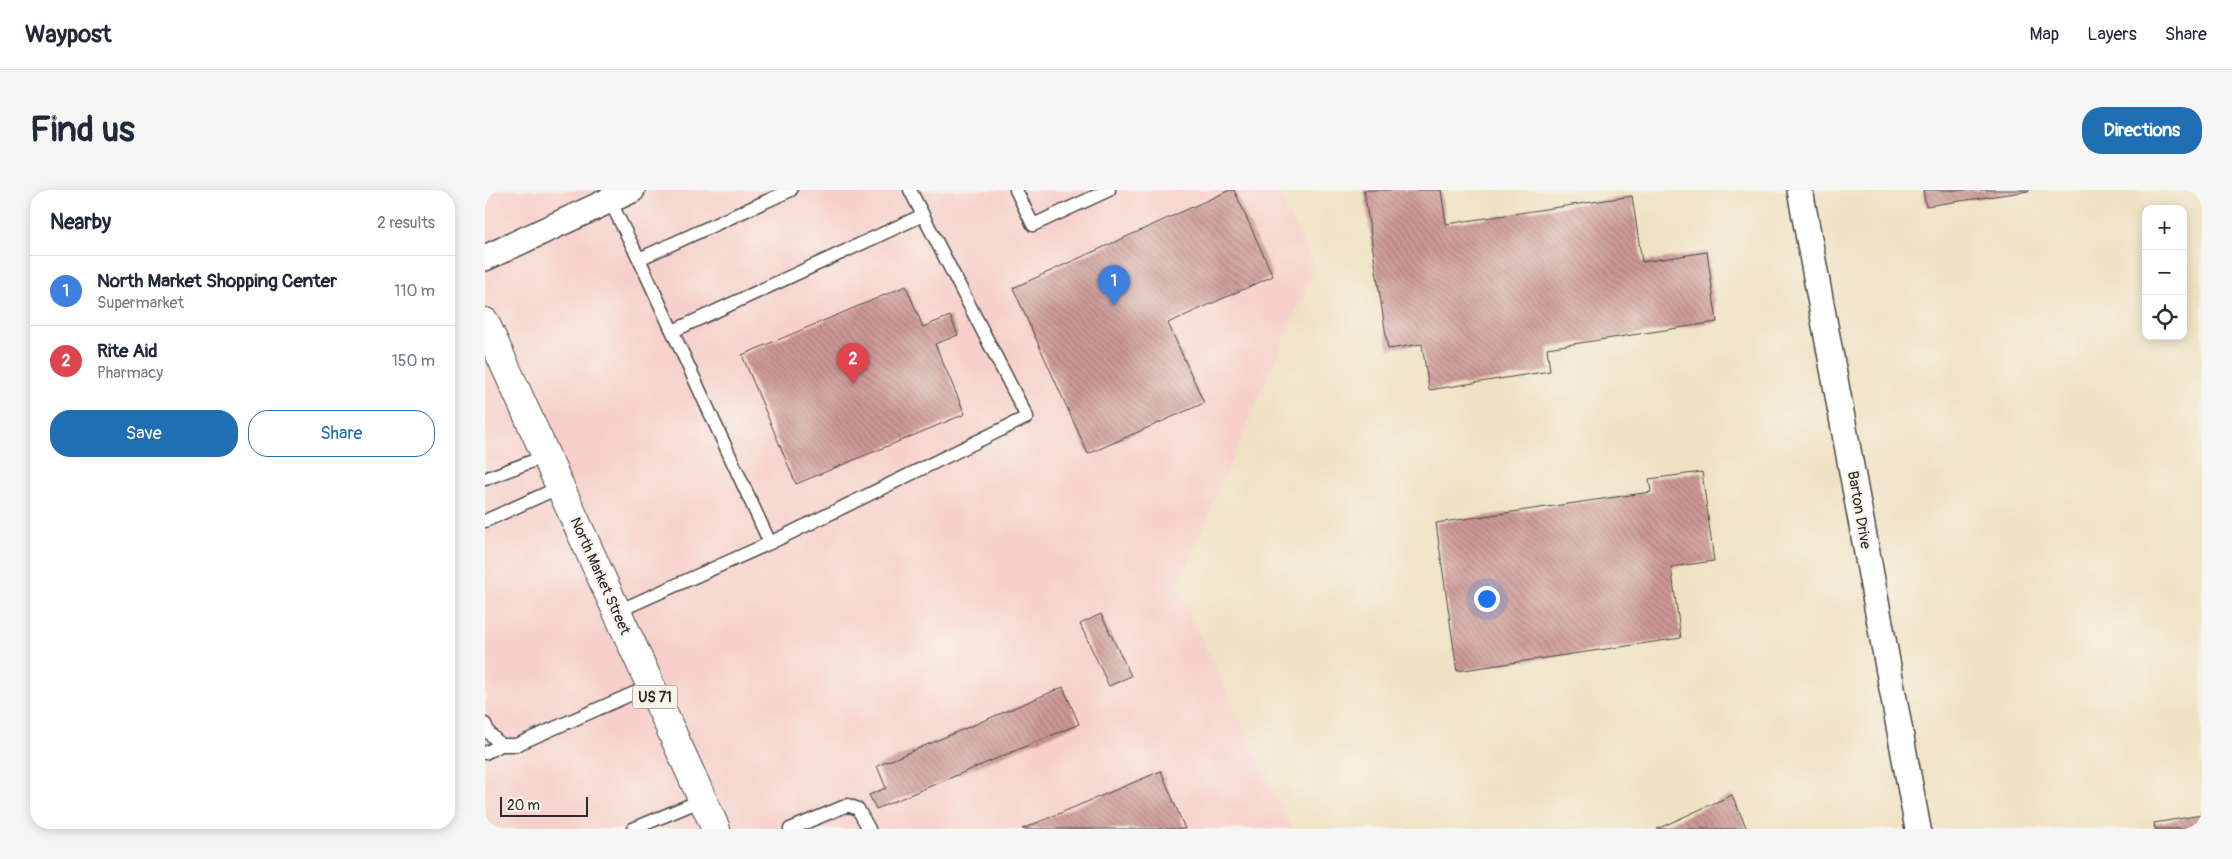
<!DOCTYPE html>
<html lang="en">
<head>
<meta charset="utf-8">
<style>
	body { margin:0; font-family:Pangolin,sans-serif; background:#f6f6f7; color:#1f2937 }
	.controls { position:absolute; right:15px; top:15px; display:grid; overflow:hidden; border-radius:10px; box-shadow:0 2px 12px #0003 }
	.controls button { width:45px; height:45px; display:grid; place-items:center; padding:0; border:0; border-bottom:1px solid #e0e1e3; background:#fff; color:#1f2937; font:25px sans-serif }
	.scale { position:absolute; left:15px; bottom:12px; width:88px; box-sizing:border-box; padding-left:5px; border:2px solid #2b2b2b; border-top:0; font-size:14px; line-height:18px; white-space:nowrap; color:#2b2b2b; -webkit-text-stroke:4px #f7f3e8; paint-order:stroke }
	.you { position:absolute; left:1001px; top:408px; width:18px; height:18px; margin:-12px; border:4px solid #fff; border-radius:50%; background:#1a73e8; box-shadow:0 0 0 8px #1a73e833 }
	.badge { display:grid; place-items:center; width:32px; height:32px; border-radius:50%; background:#1f6fb2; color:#fff; font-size:16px; font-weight:700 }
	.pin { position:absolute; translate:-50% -41px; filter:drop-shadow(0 1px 2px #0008) }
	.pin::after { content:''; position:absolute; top:26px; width:18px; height:15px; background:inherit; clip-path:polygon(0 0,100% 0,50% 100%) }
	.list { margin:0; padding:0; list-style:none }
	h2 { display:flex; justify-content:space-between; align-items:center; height:65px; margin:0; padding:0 20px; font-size:21px }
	h2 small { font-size:16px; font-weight:400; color:#747a83 }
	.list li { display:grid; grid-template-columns:32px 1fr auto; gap:15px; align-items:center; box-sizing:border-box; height:70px; padding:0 20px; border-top:1px solid #e0e1e3 }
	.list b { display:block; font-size:19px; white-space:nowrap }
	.list p { margin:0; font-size:16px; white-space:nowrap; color:#747a83 }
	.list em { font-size:16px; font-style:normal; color:#747a83 }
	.actions { display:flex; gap:10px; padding:15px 20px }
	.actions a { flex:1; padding:11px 0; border:1px solid #1f6fb2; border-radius:20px; text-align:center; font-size:18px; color:#1f6fb2 }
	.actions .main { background:#1f6fb2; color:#fff }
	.icon { flex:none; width:28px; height:28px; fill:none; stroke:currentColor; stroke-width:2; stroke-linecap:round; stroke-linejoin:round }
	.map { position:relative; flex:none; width:1717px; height:639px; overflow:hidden; border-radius:20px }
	header { display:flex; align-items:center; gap:30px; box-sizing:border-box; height:70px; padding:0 25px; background:#fff; border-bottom:1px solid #e0e1e3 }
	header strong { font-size:24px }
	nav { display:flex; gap:28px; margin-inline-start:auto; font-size:18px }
	.intro { display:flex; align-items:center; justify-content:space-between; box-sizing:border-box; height:120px; padding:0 30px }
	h1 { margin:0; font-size:35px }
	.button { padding:12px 22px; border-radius:20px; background:#1f6fb2; color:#fff; font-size:18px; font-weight:700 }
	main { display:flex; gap:30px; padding:0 30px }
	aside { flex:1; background:#fff; border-radius:20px; box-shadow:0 2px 12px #0003 }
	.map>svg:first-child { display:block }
</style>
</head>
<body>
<header>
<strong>Waypost</strong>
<nav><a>Map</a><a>Layers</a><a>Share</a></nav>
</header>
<div class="intro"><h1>Find us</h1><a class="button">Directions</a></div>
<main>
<aside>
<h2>Nearby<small>2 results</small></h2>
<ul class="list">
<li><span class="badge" style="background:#3f7fe0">1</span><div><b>North Market Shopping Center</b><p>Supermarket</p></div><em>110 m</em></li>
<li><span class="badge" style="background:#e0444e">2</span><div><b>Rite Aid</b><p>Pharmacy</p></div><em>150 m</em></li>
</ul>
<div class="actions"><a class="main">Save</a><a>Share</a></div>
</aside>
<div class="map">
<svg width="1717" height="639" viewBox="0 0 1717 639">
	<defs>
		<pattern id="building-back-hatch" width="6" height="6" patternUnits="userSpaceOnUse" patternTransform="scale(1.25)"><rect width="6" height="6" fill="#cc9795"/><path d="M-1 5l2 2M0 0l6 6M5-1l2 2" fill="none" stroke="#a67b7a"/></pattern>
	</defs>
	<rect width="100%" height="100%" fill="#f7f3e8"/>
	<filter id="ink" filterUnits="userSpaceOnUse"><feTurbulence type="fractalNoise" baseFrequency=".02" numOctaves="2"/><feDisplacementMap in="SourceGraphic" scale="10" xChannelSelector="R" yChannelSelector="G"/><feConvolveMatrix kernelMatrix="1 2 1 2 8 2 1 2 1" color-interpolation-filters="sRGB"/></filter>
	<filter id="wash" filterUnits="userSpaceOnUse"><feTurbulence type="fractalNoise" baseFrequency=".0096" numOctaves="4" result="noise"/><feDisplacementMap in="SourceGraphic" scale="20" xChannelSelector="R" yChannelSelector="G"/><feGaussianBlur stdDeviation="1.12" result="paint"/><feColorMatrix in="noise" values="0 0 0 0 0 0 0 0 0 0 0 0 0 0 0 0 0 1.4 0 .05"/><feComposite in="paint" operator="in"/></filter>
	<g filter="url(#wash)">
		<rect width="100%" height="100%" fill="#efe1c3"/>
		<!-- built -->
		<path fill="#f7d0cc" d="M0 0H792L830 77 692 398 807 639H0Z"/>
		<g id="blocks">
			<!-- building -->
			<path fill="url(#building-back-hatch)" d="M745 0H749L788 86 683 133 719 213 603 264 528 98Z
				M879 0H956L961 34 1147 6 1157 72 1222 62 1232 132 1062 158 1065 181 944 200 937 154 903 159Z
				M1438 0H1544V1L1441 16Z
				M421 96 438 137 465 126 473 145 450 154 480 224 311 294 257 165Z
				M1217 282 1229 371 1186 377 1196 448 972 481 951 333 1166 302 1164 289Z
				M616 424 646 486 624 496 595 434Z
				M578 497 594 534 391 619 384 605 401 598 392 576Z
				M676 581 700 639H537Z
				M1247 605 1262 639H1172Z
				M1717 625V639H1670L1669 633Z"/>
		</g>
	</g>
	<g filter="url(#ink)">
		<use href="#blocks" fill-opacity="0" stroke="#484642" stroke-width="1"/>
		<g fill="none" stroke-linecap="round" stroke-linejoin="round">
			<defs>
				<path id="service" d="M531 0 548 35 624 0
					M123 7 154 69 306 0
					M188 141 438 25
					M0 289 61 266
					M0 331 75 297
					M285 353 542 227 425 0
					M131 422 285 353 154 69
					M0 534 4 543 16 555H31L165 496
					M0 563 16 555
					M148 639 217 610
					M305 639 363 615 373 619 384 639"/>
				<path id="minor" d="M1315 0 1433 639
					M0 68 147 0"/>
				<path id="primary" d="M0 132 231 639"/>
			</defs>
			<!-- service casing -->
			<use href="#service" stroke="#484642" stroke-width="15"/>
			<!-- minor casing -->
			<use href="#minor" stroke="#484642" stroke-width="28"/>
			<!-- primary casing -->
			<use href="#primary" stroke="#484642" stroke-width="30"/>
			<!-- service -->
			<use href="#service" stroke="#fff" stroke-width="12"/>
			<!-- minor -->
			<use href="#minor" stroke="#fff" stroke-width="25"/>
			<!-- primary -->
			<use href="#primary" stroke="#fff" stroke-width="28"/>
		</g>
	</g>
	<g text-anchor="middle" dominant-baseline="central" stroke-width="4.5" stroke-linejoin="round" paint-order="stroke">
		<!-- shield labels -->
		<rect fill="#f7f3e8" stroke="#686764" stroke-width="1" x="147.5" y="495.5" width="45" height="23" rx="4"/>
		<g font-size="14" font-weight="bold" fill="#2b2b2b">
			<text x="170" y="507">US 71</text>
		</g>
		<!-- street labels -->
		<g font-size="15" fill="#2b2b2b" stroke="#f7f3e8">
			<text transform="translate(1374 320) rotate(80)">Barton Drive</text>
			<text transform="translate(115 386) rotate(66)">North Market Street</text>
		</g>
	</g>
</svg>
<div class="controls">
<button>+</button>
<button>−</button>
<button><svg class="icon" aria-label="locate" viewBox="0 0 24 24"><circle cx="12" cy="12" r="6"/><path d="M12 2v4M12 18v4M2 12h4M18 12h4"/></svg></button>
</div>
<div class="scale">20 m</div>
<div class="you"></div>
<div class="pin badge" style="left:629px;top:116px;background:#3f7fe0">1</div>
<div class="pin badge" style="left:368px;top:194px;background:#e0444e">2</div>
</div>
</main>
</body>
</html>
